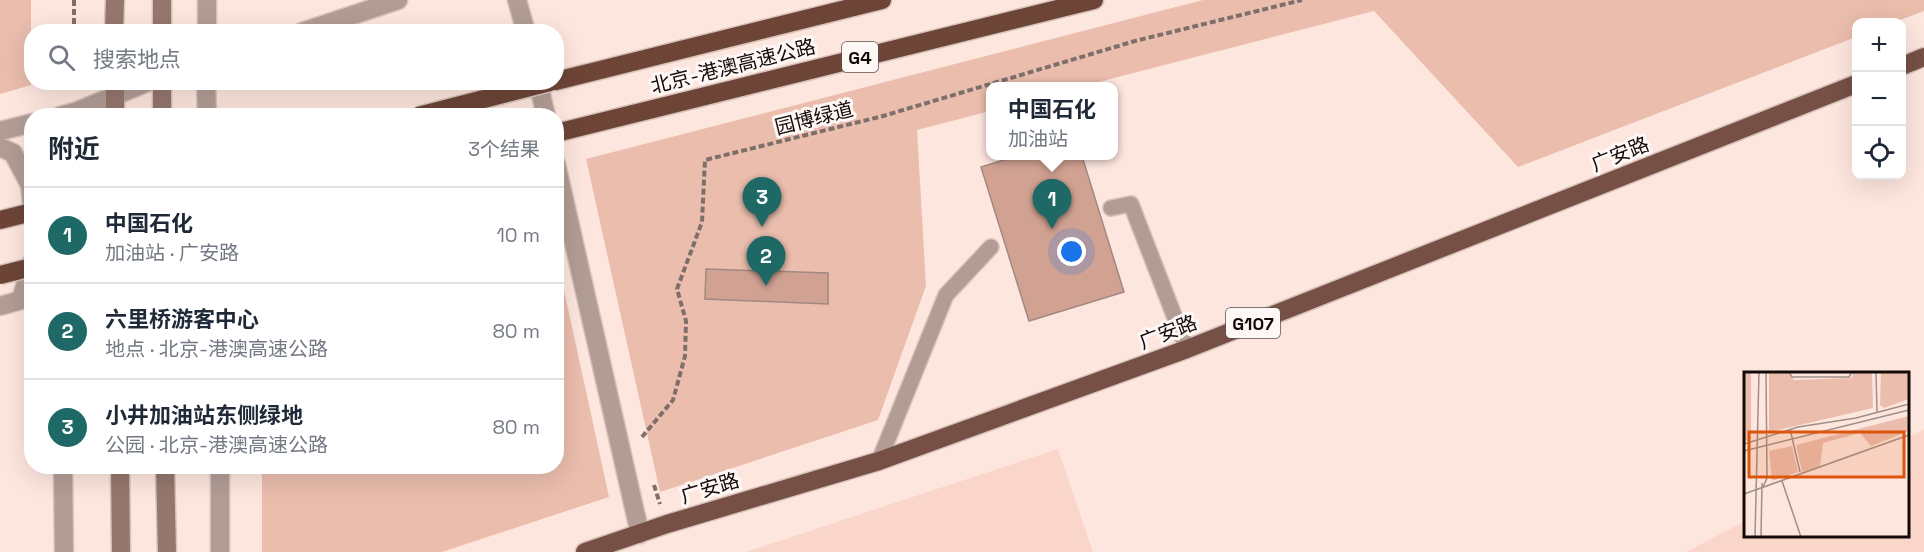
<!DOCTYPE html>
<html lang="zh">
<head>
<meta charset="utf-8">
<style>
	body { margin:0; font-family:"Space Grotesk","Noto Sans SC",sans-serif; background:#f2f2f3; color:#1f2937 }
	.controls { position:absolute; right:18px; top:18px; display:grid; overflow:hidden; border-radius:12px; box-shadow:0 6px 24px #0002 }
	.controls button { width:54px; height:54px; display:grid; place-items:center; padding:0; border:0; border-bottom:2px solid #e0e1e3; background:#fff; color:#1f2937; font:30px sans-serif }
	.you { position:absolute; left:1072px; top:252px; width:21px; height:21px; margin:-15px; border:4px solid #fff; border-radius:50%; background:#1a73e8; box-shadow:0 0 0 9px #1a73e833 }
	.badge { display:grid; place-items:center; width:39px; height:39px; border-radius:50%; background:#1e6965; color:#fff; font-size:20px; font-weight:700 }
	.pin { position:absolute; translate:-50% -50px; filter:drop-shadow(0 2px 3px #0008) }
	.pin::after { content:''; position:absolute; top:32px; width:21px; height:18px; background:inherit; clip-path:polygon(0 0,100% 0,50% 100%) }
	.popup { position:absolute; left:986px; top:82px; width:132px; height:78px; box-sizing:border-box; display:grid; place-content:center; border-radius:12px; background:#fff; filter:drop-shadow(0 2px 4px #0005); font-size:20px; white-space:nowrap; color:#747a83 }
	.popup b { font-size:22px; color:#1f2937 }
	.popup::after { content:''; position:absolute; left:50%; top:100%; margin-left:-12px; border:12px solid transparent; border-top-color:#fff }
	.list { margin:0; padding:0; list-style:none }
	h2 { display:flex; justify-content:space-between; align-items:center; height:78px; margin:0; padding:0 24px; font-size:26px }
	h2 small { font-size:20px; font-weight:400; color:#747a83 }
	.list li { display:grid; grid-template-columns:39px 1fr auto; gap:18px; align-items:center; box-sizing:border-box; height:96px; padding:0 24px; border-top:2px solid #e0e1e3 }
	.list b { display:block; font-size:22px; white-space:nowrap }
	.list p { margin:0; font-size:20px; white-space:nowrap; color:#747a83 }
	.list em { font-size:20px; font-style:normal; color:#747a83 }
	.icon { flex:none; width:33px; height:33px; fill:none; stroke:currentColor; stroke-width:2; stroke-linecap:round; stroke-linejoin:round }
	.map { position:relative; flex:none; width:1924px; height:552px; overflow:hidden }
	.search { position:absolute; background:#fff; box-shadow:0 6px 24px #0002; left:24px; top:24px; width:540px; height:66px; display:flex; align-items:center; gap:15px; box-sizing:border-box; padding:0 21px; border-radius:24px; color:#747a83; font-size:22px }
	.panel { position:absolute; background:#fff; box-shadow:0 6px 24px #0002; left:24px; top:108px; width:540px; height:366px; border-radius:24px }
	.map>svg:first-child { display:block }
</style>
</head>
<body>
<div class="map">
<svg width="1924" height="552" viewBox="0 0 1924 552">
	<rect width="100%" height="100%" fill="#fde6de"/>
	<!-- built -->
	<path fill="#fad6ca" d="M1924 429V552H1686L1745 521 1746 536H1908V438Z
		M1058 449 1093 552H746Z"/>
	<!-- green -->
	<path fill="#eabdad" d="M0 0H31V85L0 94Z
		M1203 0H1924V11L1895 22H1856V37L1518 167 1374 11 1083 86H990V111L917 130 926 286 878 420 660 492 586 159Z
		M557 258 609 497 442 552H262V467L556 466Z"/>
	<!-- building -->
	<path fill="#d1a292" stroke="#a28880" stroke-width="1.5" d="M1017 156H1082L1124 292 1029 321 981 167Z
		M706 269 828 273V304L705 299Z"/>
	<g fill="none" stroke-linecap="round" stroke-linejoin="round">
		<defs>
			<path id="service" d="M1111 208 1131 204 1187 349
				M879 461 946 295 991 247"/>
			<path id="tertiary" d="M517 0 526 32
				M207 32V0
				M302 32 398 0
				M206 82 207 116
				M538 82 546 116
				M60 116 75 112 148 82
				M0 131 32 123
				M0 147 13 153 30 185 32 205
				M556 164 640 534
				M21 300 32 262
				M0 306 21 300H32
				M63 466 64 552
				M220 552V466"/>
			<path id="secondary" d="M162 0V32
				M114 32 115 0
				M115 82V116
				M162 82V116
				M120 466 121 552
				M165 466 167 552"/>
			<path id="trunk" d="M1902 66 1924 57
				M585 552 667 524 879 461 1187 349 1856 84"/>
			<path id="motorway" d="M556 81 882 0
				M556 133 1094 0
				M0 220 32 212"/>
		</defs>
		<!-- service casing -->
		<use href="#service" stroke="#d8c3bc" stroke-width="18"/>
		<!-- tertiary casing -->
		<use href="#tertiary" stroke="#d8c3bc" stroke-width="21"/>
		<!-- secondary casing -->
		<use href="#secondary" stroke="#d8c3bc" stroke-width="21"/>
		<!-- trunk casing -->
		<use href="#trunk" stroke="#d8c3bc" stroke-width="21"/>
		<!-- motorway casing -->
		<use href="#motorway" stroke="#d8c3bc" stroke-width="21"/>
		<!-- path -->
		<path stroke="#7e6f6a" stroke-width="4" stroke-dasharray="6 3" stroke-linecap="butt" d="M74 0V32
			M642 437 673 400 685 356 686 321 677 289 702 222 705 160 883 116 1135 41 1302 0
			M654 485 660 504"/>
		<!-- service -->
		<use href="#service" stroke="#b29d96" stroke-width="15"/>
		<!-- tertiary -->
		<use href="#tertiary" stroke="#b29d96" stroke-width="18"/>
		<!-- secondary -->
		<use href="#secondary" stroke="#95776d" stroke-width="18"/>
		<!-- trunk -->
		<use href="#trunk" stroke="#765044" stroke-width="18"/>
		<!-- motorway -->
		<use href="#motorway" stroke="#6d4537" stroke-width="18"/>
		<defs>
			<path id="motorway-bridge" d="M418 116 550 82
				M0 275 32 267"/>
		</defs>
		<!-- motorway-bridge casing -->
		<use href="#motorway-bridge" stroke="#d8c3bc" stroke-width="21" stroke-linecap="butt"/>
		<!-- motorway-bridge -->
		<use href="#motorway-bridge" stroke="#6d4537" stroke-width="18"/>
	</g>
	<g text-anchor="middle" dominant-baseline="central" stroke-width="6" stroke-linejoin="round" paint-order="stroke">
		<!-- shield labels -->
		<g fill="#fdf7f6" stroke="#5a524f" stroke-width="1.5">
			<rect x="842" y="42" width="36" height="30" rx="4.5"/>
			<rect x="1226" y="308" width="54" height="30" rx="4.5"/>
		</g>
		<g font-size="18" font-weight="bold" fill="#140b08">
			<text x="860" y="57">G4</text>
			<text x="1253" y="323">G107</text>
		</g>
		<!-- street labels -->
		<g font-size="20" fill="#140b08" stroke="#fdf7f6">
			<text transform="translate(733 66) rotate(-14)">北京-港澳高速公路</text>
			<text transform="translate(814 118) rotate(-14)">园博绿道</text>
			<text transform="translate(1620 154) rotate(-22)">广安路</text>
			<text transform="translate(1168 332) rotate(-21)">广安路</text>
			<text transform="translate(710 488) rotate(-17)">广安路</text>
		</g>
	</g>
	<!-- overview -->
	<g transform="translate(1744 372)">
		<rect width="165" height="165" fill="#fde6de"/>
		<path d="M0 0H7V67L0 69ZM25 0H43L50 8 107 6 110 0H128L129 36 25 60ZM137 0H165V27L140 36 136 33ZM165 44V59L127 74 116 61 79 71 76 94 58 100 52 73ZM48 74 54 100 28 109 25 79Z" fill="#eabdad"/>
		<path fill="none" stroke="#a08e88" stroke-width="1.5" d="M45 0 48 5H105L108 0M132 0 133 41M46 57 56 100M0 72 54 55 112 46 165 32M0 79 165 38M38 109 57 165M19 115 23 106 22 0M0 122 165 63M11 165 15 0M17 165 18 111"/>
		<path fill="#dd550c" fill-opacity="0.15" stroke="#dd550c" stroke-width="3" d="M5 60H160V105H5Z"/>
		<rect width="165" height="165" fill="none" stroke="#140b08" stroke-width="3"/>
	</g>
</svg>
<div class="controls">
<button>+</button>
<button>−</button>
<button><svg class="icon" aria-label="locate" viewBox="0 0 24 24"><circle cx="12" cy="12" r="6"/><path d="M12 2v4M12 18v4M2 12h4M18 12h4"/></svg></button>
</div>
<div class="you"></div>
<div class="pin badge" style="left:1052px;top:229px">1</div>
<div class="popup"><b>中国石化</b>加油站</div>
<div class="pin badge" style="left:766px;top:286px">2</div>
<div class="pin badge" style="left:762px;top:227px">3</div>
<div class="search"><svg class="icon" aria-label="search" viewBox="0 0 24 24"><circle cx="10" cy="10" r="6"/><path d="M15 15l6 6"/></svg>搜索地点</div>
<section class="panel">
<h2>附近<small>3个结果</small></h2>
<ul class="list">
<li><span class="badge">1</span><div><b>中国石化</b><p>加油站 · 广安路</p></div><em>10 m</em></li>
<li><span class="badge">2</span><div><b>六里桥游客中心</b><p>地点 · 北京-港澳高速公路</p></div><em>80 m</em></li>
<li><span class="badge">3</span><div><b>小井加油站东侧绿地</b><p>公园 · 北京-港澳高速公路</p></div><em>80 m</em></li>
</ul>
</section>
</div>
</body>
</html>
